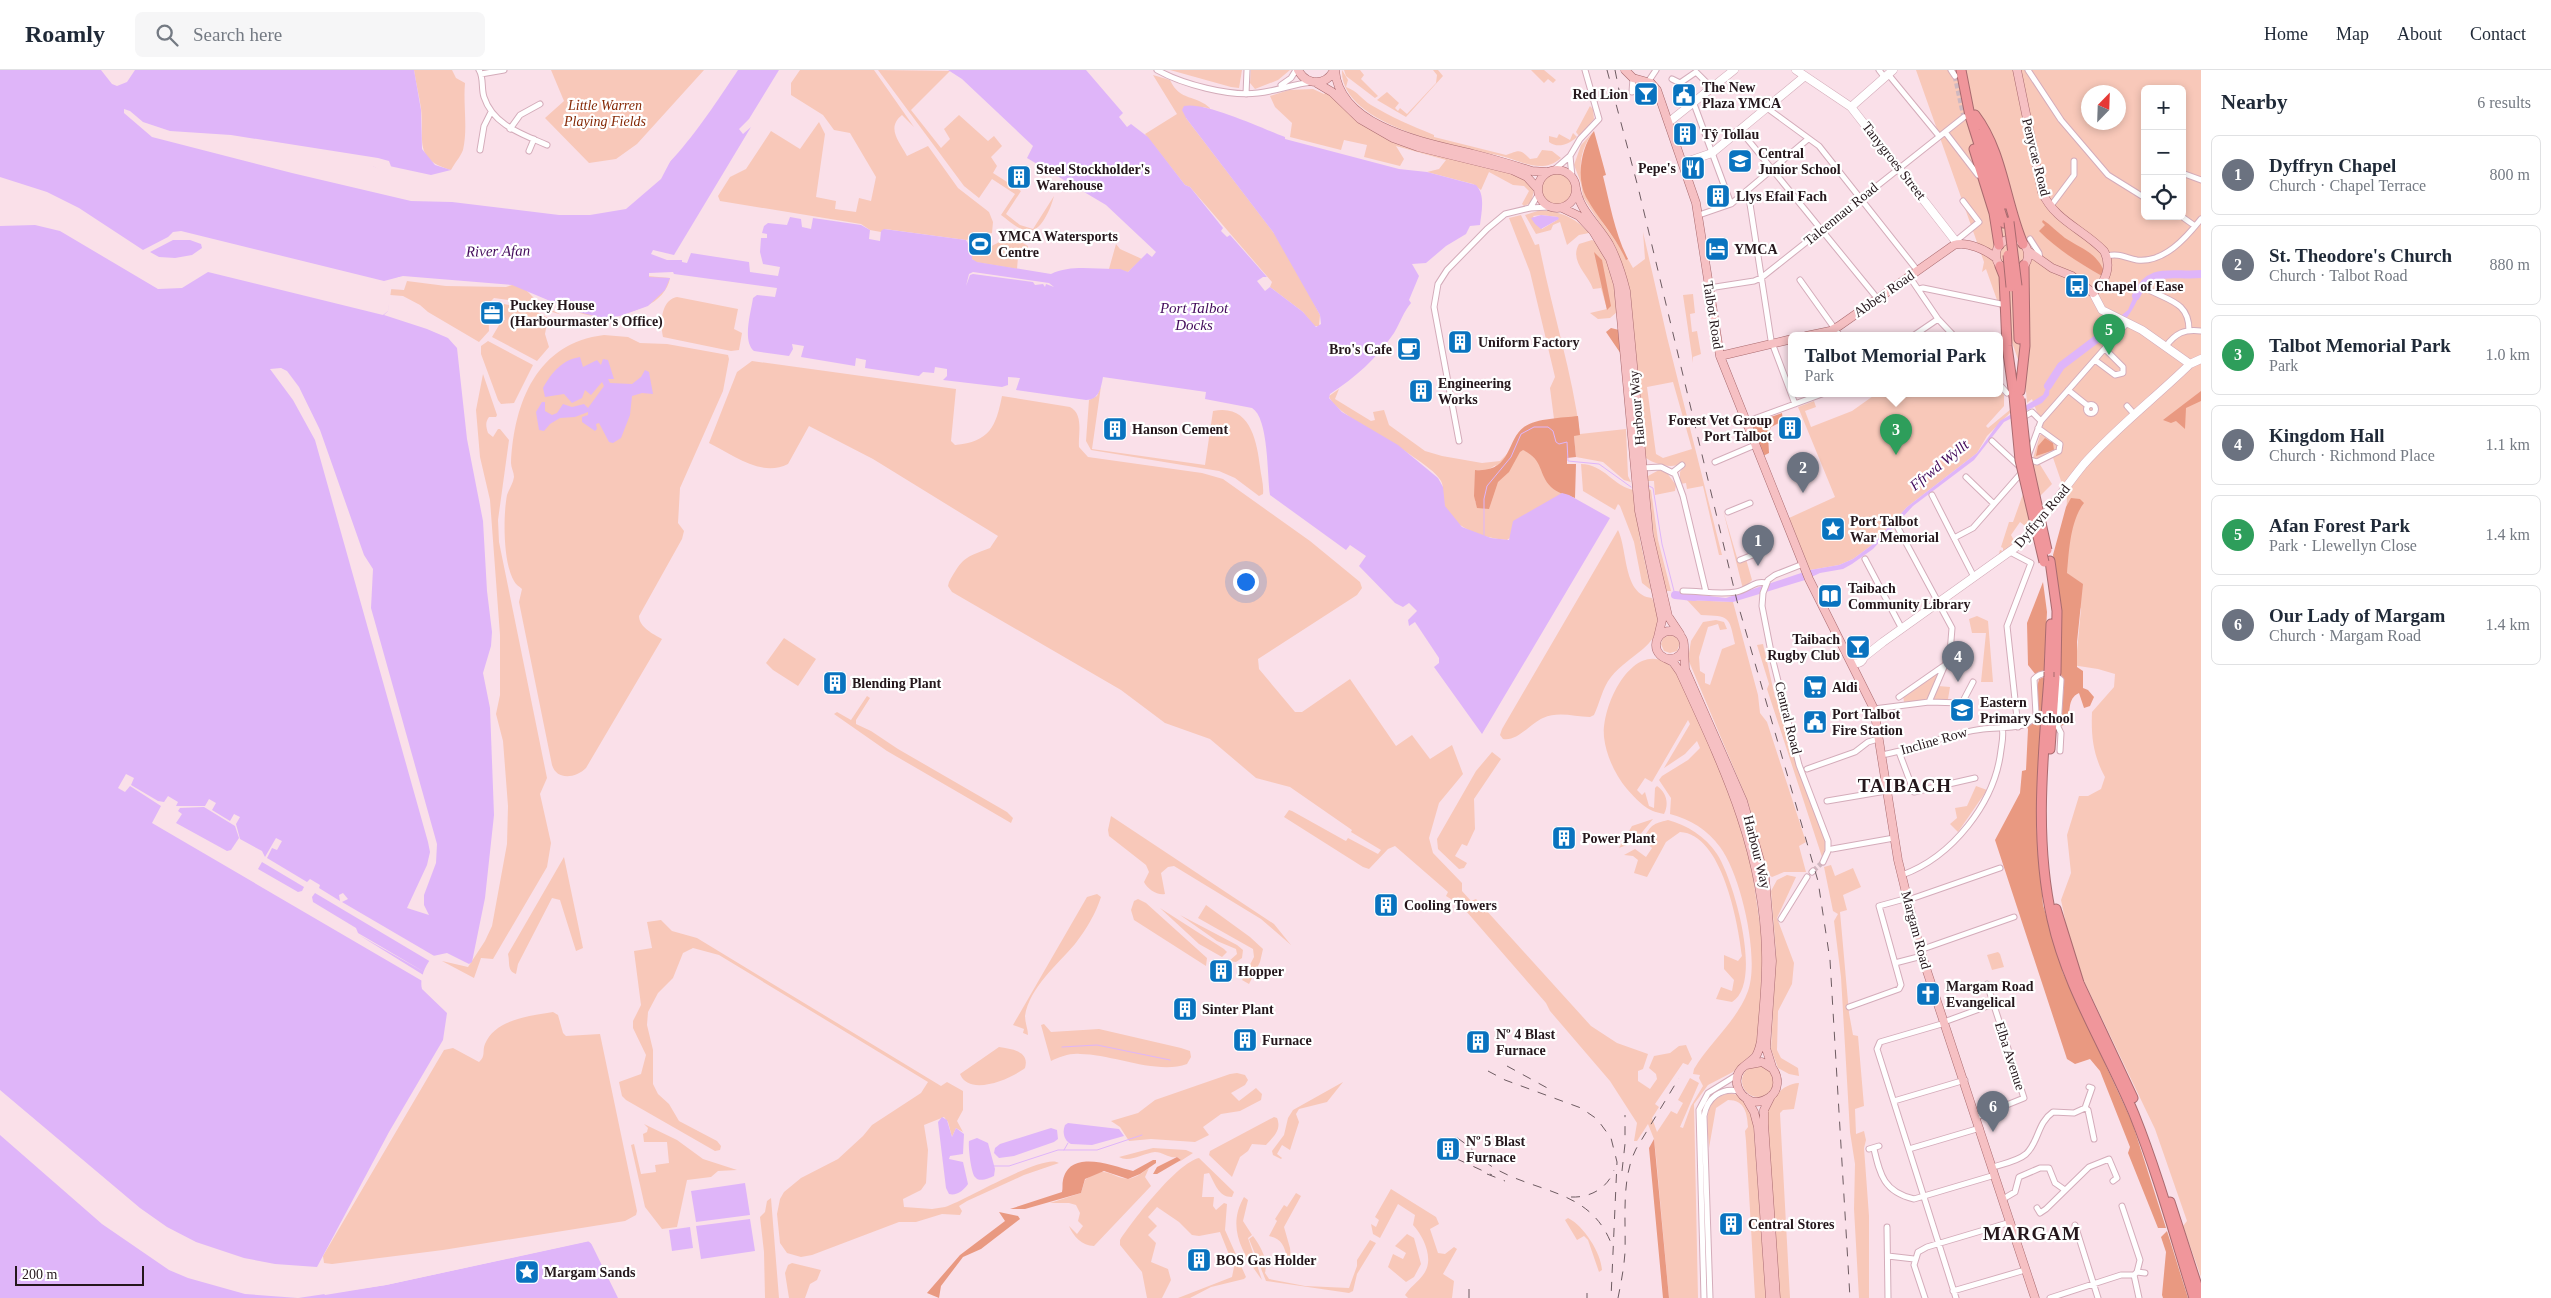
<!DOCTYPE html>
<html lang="en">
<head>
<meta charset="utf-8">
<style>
	body { margin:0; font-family:"Times New Roman",serif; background:#f6f6f7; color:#1f2937 }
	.controls { position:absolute; right:15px; top:15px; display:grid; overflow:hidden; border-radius:8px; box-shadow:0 2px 8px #0003 }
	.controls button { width:45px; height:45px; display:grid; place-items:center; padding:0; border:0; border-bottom:1px solid #e0e1e3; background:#fff; color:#1f2937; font:25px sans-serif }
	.compass { position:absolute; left:2081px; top:15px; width:45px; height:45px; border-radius:50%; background:#fff; box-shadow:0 2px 8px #0003; rotate:23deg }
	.scale { position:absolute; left:15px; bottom:12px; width:129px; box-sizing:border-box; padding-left:5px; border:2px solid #25171c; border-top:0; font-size:14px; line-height:18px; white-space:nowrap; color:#25171c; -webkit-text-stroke:4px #fff; paint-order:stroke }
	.you { position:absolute; left:1245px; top:511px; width:18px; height:18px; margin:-12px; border:4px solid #fff; border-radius:50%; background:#1a73e8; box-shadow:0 0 0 8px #1a73e833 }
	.badge { display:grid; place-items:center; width:32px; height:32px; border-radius:50%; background:#0973bf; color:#fff; font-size:16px; font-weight:700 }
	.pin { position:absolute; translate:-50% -41px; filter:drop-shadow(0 1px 2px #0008) }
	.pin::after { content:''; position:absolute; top:26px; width:18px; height:15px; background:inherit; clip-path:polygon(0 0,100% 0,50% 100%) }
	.popup { position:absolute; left:1788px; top:262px; width:215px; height:65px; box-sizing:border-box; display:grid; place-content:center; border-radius:8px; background:#fff; filter:drop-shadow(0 1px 4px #0005); font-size:16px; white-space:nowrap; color:#747a83 }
	.popup b { font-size:19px; color:#1f2937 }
	.popup::after { content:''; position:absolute; left:50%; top:100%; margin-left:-10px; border:10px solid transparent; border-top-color:#fff }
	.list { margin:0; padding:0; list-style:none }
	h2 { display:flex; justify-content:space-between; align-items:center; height:65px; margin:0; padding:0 20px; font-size:21px }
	h2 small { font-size:16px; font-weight:400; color:#747a83 }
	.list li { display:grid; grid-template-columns:32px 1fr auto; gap:15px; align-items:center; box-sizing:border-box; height:80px; margin:0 10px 10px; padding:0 10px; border:1px solid #e0e1e3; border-radius:8px }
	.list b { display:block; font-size:19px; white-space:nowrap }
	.list p { margin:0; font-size:16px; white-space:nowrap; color:#747a83 }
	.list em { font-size:16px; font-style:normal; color:#747a83 }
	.icon { flex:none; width:28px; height:28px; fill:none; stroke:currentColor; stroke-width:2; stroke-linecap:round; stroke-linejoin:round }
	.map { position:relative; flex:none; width:2201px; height:1228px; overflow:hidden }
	header { display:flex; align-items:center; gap:30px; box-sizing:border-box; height:70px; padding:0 25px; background:#fff; border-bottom:1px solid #e0e1e3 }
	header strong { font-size:24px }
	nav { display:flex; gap:28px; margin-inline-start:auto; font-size:18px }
	.search { width:350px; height:45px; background:#f6f6f7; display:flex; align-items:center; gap:12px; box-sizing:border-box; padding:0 18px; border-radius:8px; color:#747a83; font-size:19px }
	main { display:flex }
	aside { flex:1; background:#fff }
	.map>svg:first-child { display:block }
</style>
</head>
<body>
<header>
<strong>Roamly</strong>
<div class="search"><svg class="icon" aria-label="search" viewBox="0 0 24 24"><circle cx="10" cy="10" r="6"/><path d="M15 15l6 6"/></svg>Search here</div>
<nav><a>Home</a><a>Map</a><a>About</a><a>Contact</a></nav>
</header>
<main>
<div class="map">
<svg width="2201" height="1228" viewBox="0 0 2201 1228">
	<rect width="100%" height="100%" fill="#fae0e9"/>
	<!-- green -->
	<path fill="#f8c8b9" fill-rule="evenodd" d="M414 0H452L456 8 465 13C463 35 468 58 463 80 461 86 454 94 451 100 412 89 425 70 421 38 419 26 416 13 414 0Z
		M551 0H704L637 74 616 89 589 93 545 48 564 31Z
		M800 0H874L914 57 902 45C886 58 899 71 907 86L928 76 958 118 989 142 993 152 992 163 966 170 885 159 881 162 870 160 861 154 720 131 718 126 730 107 746 99 771 61 800 79 819 52 825 64 816 127 836 131 835 139 856 142 859 128 871 131 876 107 850 63 834 60 823 45 791 25V13Z
		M878 0 950 1 911 40 941 78 950 69 944 59 959 45 988 71 994 66 1002 76 991 87 997 96 993 103 1021 121 1006 144 1020 155 1033 159 1054 126C1052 134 1049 141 1045 148 1031 172 1017 157 1001 145L1015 124 992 109 979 128 964 116Z
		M1170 0H1242L1239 18 1231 17Z
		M1251 0H1290L1278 10 1255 19 1250 13Z
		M1342 0 1348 10 1346 17C1359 22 1361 29 1371 35 1391 47 1412 56 1434 65V67L1506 85C1519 81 1519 78 1530 89L1537 88 1542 80 1552 81 1561 88C1541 106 1518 89 1497 85 1456 77 1340 55 1342 0Z
		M1344 0H1360L1364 5 1361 9 1378 26 1375 28 1346 6Z
		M1433 0H1438L1443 6 1406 47 1377 30 1387 22 1399 33 1395 38 1398 41 1400 38 1407 44 1436 13 1437 5Z
		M1531 0H1544L1556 10 1553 13 1548 9 1544 13Z
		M1916 0H2201V1207L2183 1156 2187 1151 2155 1059 2084 911 2069 869 2061 830 2071 803 2067 765 2079 726H2088L2101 719 2105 707C2093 685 2091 666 2092 642L2114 617 2115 604 2098 599 2072 595 2077 581 2081 539 2063 506 2067 428 2051 382 2040 388H2033L2040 365 2045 364 2032 329 2027 333 2025 309 1986 199 1982 202 1984 192ZM2145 19H2182V146H2145ZM2088 22H2118V52H2088Z
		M1153 5 1170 10C1180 32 1196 24 1211 39L1203 37 1186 48 1283 175 1320 245 1319 256H1314L1303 242 1270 217 1272 212 1190 117 1185 115 1145 64 1177 44Z
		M1313 19 1324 24 1327 21 1342 37 1490 97 1524 108 1534 120 1531 133 1524 136 1522 134 1529 121 1524 116 1513 115 1489 102 1481 120 1473 114 1427 102 1439 99 1446 90 1396 76 1404 89 1400 96 1364 87 1367 75 1344 70 1341 80 1290 67 1292 53 1275 37 1270 26 1289 20Z
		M1590 36 1593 39 1594 49 1579 66 1576 62Z
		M1594 61C1555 111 1612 158 1633 198L1645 189 1643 162 1667 267 1722 485H1719L1703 416 1687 419 1686 413 1680 414V402L1684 396 1681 393C1673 400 1651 393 1645 387L1630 220 1615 177 1583 127 1581 113 1574 95 1581 75ZM1673 312 1692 379 1663 388 1656 384 1647 317Z
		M1573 63 1577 67C1569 74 1558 79 1549 72V66L1557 68 1559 64 1570 70Z
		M1542 119a16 16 0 1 1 32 0a16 16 0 1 1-32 0Z
		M1541 140C1561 142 1575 147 1589 163L1579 165 1567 175 1560 152 1553 155 1551 160 1536 164 1525 145ZM1541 145 1558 147 1557 150 1542 159 1533 146Z
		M1521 145 1535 175 1539 174C1551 238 1572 300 1580 364L1626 359 1628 406 1631 412 1624 410 1603 392 1576 387 1574 366 1559 367 1575 428 1566 424 1507 470C1484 468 1452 459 1444 434 1441 426 1445 419 1441 411 1436 402 1423 394 1415 388 1398 374 1333 343 1329 326L1339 319 1335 329 1371 351 1375 350 1373 342 1384 340 1389 355 1425 381 1442 386 1482 393 1500 391 1510 381 1519 362 1526 356 1554 349 1550 318 1555 307 1530 202 1509 148ZM1496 395 1475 433V400L1486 401Z
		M1003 170 1021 172 1028 176 1026 188 1018 187 1017 199 975 192 972 189V180L988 178Z
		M1592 170C1612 181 1615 220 1617 242L1610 248 1598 249 1590 243 1607 239 1601 218 1593 219C1588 204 1569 191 1579 174Z
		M1116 174 1120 179 1142 189 1128 202 1109 199Z
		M647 206 670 208C668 220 658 231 646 236 593 259 573 240 525 219L541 235 562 245 521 232 494 228 488 234 489 261 479 272 428 242 420 235 403 226 390 225V219L404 220 407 211Z
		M1693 224 1695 243 1690 244 1692 262 1697 261 1701 284 1693 287V293L1683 225Z
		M677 227 738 239 734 259 742 263 739 280 731 281 663 267C660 253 661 230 677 227Z
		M504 234 534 240 548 248 545 264 549 277 537 291 492 267 502 250H505L503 238H500Z
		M604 265 628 267 640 273 667 274 728 285 729 289 723 321 680 418 678 453 684 461 682 469 639 546C639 557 653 564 662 569L586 698C576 708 557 711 552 695L519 532 522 519C519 516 516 515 514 511 503 493 503 446 507 425 509 419 513 414 514 407 514 402 511 398 511 393 514 332 537 273 604 265Z
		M488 271 533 295 514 333 501 334 498 330 481 284V276Z
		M752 291 956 319 951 371 955 375C990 372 996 356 1002 326L1070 337C1084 344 1078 364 1079 377L1088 387 1202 403 1223 409 1310 471 1360 512 1362 518 1357 525 1258 589 1259 599 1295 642H1302L1350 609 1396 676 1412 665 1430 689 1452 675 1463 704 1439 733 1429 768 1433 783 1462 813V821L1471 831 1476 829 1591 956 1617 973 1648 984 1643 999 1638 1001V1011L1650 1019 1657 1009 1656 1004 1649 998 1654 986 1670 983 1679 976 1686 975 1692 989 1688 995 1683 993 1655 1034 1659 1037 1652 1048 1657 1062 1671 1041 1677 1044 1683 1033 1678 1030 1690 1008 1699 1013 1680 1057 1683 1058 1691 1036 1703 1016 1699 1008 1700 1005 1693 1004 1694 999C1710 972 1737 951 1748 921 1760 888 1741 805 1720 777 1708 760 1690 749 1670 744L1671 728 1659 710 1662 706 1688 690 1700 678 1697 671 1685 684 1664 698 1690 654 1688 650 1652 712 1645 708 1637 720 1642 725 1645 722 1649 736 1654 738 1655 718 1657 716C1667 723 1669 734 1664 744 1646 741 1639 732 1627 719 1615 705 1606 685 1604 667 1601 630 1641 557 1678 604L1733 730 1750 786 1763 876 1759 964 1755 981 1733 1002 1708 1015 1694 1034 1698 1228H1669L1656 1086 1654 1069 1648 1054 1637 1071H1634L1637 1053 1610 1011 1550 941 1546 933 1466 841 1468 837 1458 827 1454 831 1446 826 1448 822 1395 776 1388 779 1369 799 1363 797 1284 747 1289 740 1292 741 1344 770 1346 771 1348 768 1378 784 1381 780 1351 762 1352 760 1290 717 1256 708 1210 669 1165 653 1121 620 952 522 948 516 949 512C963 487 964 488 990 478L998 466 873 389 809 356 788 394C761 408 732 384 709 373L737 302Z
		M483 304 497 345 496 347H489C485 353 486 356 488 363L493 367 498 359H500L509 370 498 450 499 472 547 708 540 724 551 773 547 797 493 889 481 888 474 908 442 891 468 897 485 871 492 856 507 774 508 736 503 671 496 644 500 625V565L490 430 480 387 476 340Z
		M1101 316 1092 379 1205 395 1213 341C1250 333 1257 371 1260 397 1261 406 1264 415 1263 424L1259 426 1235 408 1219 401 1091 380 1086 371 1089 330 1097 326Z
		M2000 321 2004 325V336L1986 356 1988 358 2011 339 2010 343 1987 366 1977 383 1907 437 1872 475 1853 489 1839 495 1810 500 1789 448 1835 427 1798 337 1814 331 1816 337 1805 341 1811 357 1852 341 1876 324H2000Z
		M2039 393 2052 414 2039 427 2032 395Z
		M1581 394C1604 394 1614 417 1634 420L1640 470 1651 520 1642 513 1634 472 1620 436 1618 434 1615 440 1583 421Z
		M1659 400 1667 403 1676 415 1675 421 1655 425 1654 411H1647L1648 406Z
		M1648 419 1651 420 1658 470 1671 521H1665L1655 475Z
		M2023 424 2031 457 2029 459 2020 452 2011 465 2016 474 1998 487 2000 480 2003 481V478L2001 477 2009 452H2013Z
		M1723 440 1738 491 1746 489 1752 510 1743 519Z
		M1618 460C1628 481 1623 525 1652 528 1672 575 1635 578 1611 607 1602 618 1600 633 1594 645L1590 647C1574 647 1559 641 1543 648 1531 653 1517 672 1503 669L1500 665 1502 659Z
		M1687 530 1733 532 1758 625 1760 643 1767 652 1806 772 1799 776 1806 802H1784L1772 807 1768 804 1748 732 1688 589 1691 571 1703 552 1716 550 1724 552 1727 559 1720 560 1718 554 1708 557 1699 587 1700 601 1705 604V613L1710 615 1722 579 1735 574C1729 546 1730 546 1701 545Z
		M1977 546 1988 551 1993 612H1981L1986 563H1972L1969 549Z
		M1670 565 1676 567 1680 573 1677 581 1670 583 1664 581 1661 574 1663 568Z
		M784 568 816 589 798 616 773 600 766 593Z
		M1763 574 1775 627 1783 640 1794 684 1825 769 1826 777 1822 787 1767 619 1769 614 1757 575Z
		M1939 601 1929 630 1904 632 1903 626Z
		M1938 616 1950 617 1948 629 1933 630Z
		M867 626 870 628 856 650V654L871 661 898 679 1007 742 1013 748 1011 753 887 681 834 644 837 642 851 650Z
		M1492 682 1501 689 1474 729 1475 759 1467 776 1462 774 1455 786 1467 793 1464 798 1459 799 1438 779 1437 769 1476 701Z
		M1976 716 1987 720 1958 762 1950 754 1957 748 1955 738 1967 736Z
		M1111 746 1274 854 1291 875 1261 849 1174 796 1168 797 1161 803 1165 824C1158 826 1147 819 1144 812L1149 802 1146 795 1109 766 1108 760Z
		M1653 749 1634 772 1619 778 1632 756Z
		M1668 750C1687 755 1705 766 1717 784 1733 808 1764 913 1732 932L1716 929 1721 917 1732 921 1734 910 1724 899V885L1738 891 1742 886C1738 852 1722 764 1680 762L1666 772 1647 807 1634 803 1638 790 1633 786 1624 785 1635 779 1646 787 1652 778 1643 770C1651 754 1653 754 1668 750Z
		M564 787 583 878 576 881 560 830 552 828 518 894 516 904C507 901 510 892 508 884Z
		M1831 795 1835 806 1853 798 1861 817 1843 825 1847 840 1840 842 1849 943 1853 965 1858 966 1864 1036 1855 1039 1856 1064 1864 1061 1866 1070 1864 1078 1869 1146V1228H1859L1854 1139 1855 1094 1850 1062 1841 907 1834 851 1838 844 1833 841 1824 797Z
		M1787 805 1796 807 1777 848 1794 893 1792 914 1778 941 1777 980 1781 988 1798 998 1799 1006 1789 1004 1778 998 1771 979 1776 883 1771 821 1777 810Z
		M1097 824 1101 827C1096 843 1086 860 1075 874 1058 894 1029 918 1025 946 1025 953 1028 959 1028 965L1023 963 1024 959 1013 955 1087 827Z
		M1138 829 1146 833 1207 888 1206 896 1134 850 1131 840 1134 831Z
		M1206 835 1250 867 1263 879 1260 892 1249 914 1242 910 1254 887 1253 879 1198 848Z
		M1160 838 1224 879 1227 882 1222 887 1199 874Z
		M1180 845 1237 875 1243 880 1242 888 1236 892 1229 891 1237 884 1236 879 1217 871Z
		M661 850 672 861 697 868 941 1016 947 1012 963 1021V1040L957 1051 963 1062 956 1058 952 1067 948 1052 944 1047 924 1055 928 1080 926 1113 921 1120 903 1129 904 1137 932 1139 945 1137C964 1131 1045 1082 1059 1093L1024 1105 967 1131 959 1136 962 1141 960 1145 942 1144 916 1152H899L812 1185 801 1187 787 1183 780 1173 777 1144 780 1129 784 1122 801 1108 838 1089 863 1066 872 1055 921 1023 928 1012 719 885 693 878 683 883 673 908 658 923 648 942 647 955 653 980V1014L658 1024 669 1034 679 1051 717 1071 721 1076 720 1080 715 1081 626 1030 622 1026 619 1012 641 1004 646 985 633 958V951L641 935 634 881 652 878 647 852Z
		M1998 882 2000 884 2004 897 1992 900 1987 885Z
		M553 942 558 945 563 963 566 966 600 964 637 1141 636 1145 625 1151 443 1180 332 1194 324 1193 323 1186 444 980 453 978 479 992C486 986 482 981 485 974 495 949 530 946 553 942Z
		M1044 954 1051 962 1099 959 1181 978 1190 981 1191 987 1187 994C1157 1005 1112 984 1080 984 1070 983 1060 987 1051 991L1041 955Z
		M999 977C1012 979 1030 981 1025 998 1011 1009 969 1027 960 1004Z
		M1742 1011a16 16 0 1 1 32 0a16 16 0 1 1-32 0Z
		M1237 1003 1245 1005 1248 1010 1245 1015 1231 1023 1239 1031 1256 1018 1262 1024 1261 1030 1240 1041 1221 1044 1203 1057 1209 1065 1195 1072 1151 1069 1129 1071 1120 1057 1111 1051 1138 1043 1155 1030 1230 1004Z
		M1343 1012 1327 1032 1299 1039 1296 1044 1299 1052 1290 1080 1282 1075 1277 1084 1282 1088 1281 1089 1273 1085 1272 1081 1284 1065 1288 1048 1293 1040Z
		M1799 1013 1794 1039 1783 1040 1780 1043 1790 1228H1779L1767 1043C1772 1028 1782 1014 1799 1013Z
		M1730 1023 1741 1026 1753 1048 1766 1228H1755L1746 1071 1745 1061 1748 1057C1747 1043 1745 1030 1728 1030L1716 1038 1709 1078C1708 1055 1700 1029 1730 1023Z
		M1274 1047 1277 1048C1282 1060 1273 1067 1266 1075L1252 1074 1248 1081 1240 1087 1232 1107 1209 1085 1210 1081Z
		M644 1054 677 1070 703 1089 737 1100 718 1101 711 1107 687 1110 677 1157 662 1159 645 1137 631 1075 634 1074 641 1104 656 1102 655 1095 669 1093 667 1072H644L643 1064 647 1062 648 1058Z
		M1153 1078 1186 1080 1193 1083 1179 1092 1181 1090 1177 1087C1170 1089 1163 1082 1155 1082 1144 1083 1129 1093 1119 1087Z
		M1199 1088 1234 1122 1232 1127C1218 1127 1215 1113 1209 1103L1204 1104 1202 1127H1214L1213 1136 1216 1140 1224 1133 1227 1134 1225 1160 1246 1207 1244 1209 1211 1217 1190 1228H1178L1232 1207 1234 1197 1220 1162 1199 1166 1192 1165 1179 1152 1157 1137 1148 1147 1157 1156 1148 1165 1156 1173 1151 1192 1168 1199 1171 1210 1162 1228H1147L1142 1202 1120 1175V1170C1133 1150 1177 1093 1199 1088Z
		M1149 1098 1145 1107 1151 1116 1094 1176C1082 1176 1073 1166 1069 1156L1077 1164 1083 1156 1078 1151 1080 1143 1076 1135 1069 1133H1050L1081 1123 1085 1110C1108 1091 1113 1112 1132 1108 1139 1106 1144 1101 1149 1098Z
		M1391 1119 1436 1147 1439 1154 1430 1159 1438 1183 1445 1184 1454 1177 1457 1179 1443 1204 1454 1211 1452 1228H1408L1405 1225C1410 1217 1418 1212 1423 1205 1435 1190 1424 1167 1413 1155L1415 1145 1398 1134 1380 1168 1373 1164 1371 1154 1376 1157 1379 1150 1375 1147Z
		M1296 1123 1301 1126 1284 1157 1290 1178 1291 1189 1287 1187C1284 1176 1282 1169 1269 1166L1277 1151 1275 1149 1284 1135 1287 1137Z
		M1244 1127 1248 1130 1243 1151 1252 1165 1248 1168 1262 1210C1243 1184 1226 1158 1244 1127Z
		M771 1128 779 1228H765L764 1182 760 1147 765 1142 767 1131Z
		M1568 1148C1584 1156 1601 1183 1602 1200L1599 1202 1588 1170 1584 1166 1577 1170 1565 1150Z
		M1407 1164 1414 1168 1421 1194 1414 1207 1406 1212 1388 1197 1393 1184 1403 1189 1406 1183 1395 1176Z
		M1253 1166C1261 1177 1268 1189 1265 1203L1269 1209 1305 1216 1349 1218 1357 1196V1190L1370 1170 1376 1173 1357 1204 1353 1221 1349 1223 1266 1211 1249 1169Z
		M792 1193 821 1200 817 1210 810 1214 805 1228H789L785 1203 788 1195Z"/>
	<!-- forest -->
	<path fill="#e99981" d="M1594 61 1606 105 1603 106C1610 134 1615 164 1628 189L1626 190C1616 167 1598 149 1586 127 1576 108 1581 77 1594 61Z
		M2043 150C2051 155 2057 162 2065 168 2080 178 2096 182 2104 201L2102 206C2079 193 2058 180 2039 161L2045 155 2042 152Z
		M1594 182 1602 190 1611 236 1607 240Z
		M1611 258 1619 260 1621 284 1606 262Z
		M2201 321V331L2186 338 2185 359 2176 351 2171 353 2163 350Z
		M1782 343 1783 351 1771 357 1768 365 1769 383 1763 386 1751 354Z
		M1578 346 1580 365 1574 366 1576 387 1567 388V394H1576L1575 428C1566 424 1558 424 1551 417 1538 404 1544 390 1523 380L1520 382 1509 402 1498 412 1489 439 1477 438 1474 426 1475 400C1512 403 1506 370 1524 357 1537 348 1562 348 1578 346Z
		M2045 368 2053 373 2054 380 2036 386 2038 376Z
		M2071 428 2080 429 2084 433C2070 451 2069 482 2067 503L2083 514 2077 572V597L2083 601V618L2088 620 2094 627 2090 636 2084 638 2079 623C2066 629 2072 643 2066 654L2061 656 2064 610 2060 606 2062 541 2053 485 2066 437Z
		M2043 512 2047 542 2044 602 2036 605 2028 595 2027 553Z
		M2044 607 2036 752 2043 835 2063 903 2132 1052 2166 1158H2158L2128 1083 2130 1077 2100 1001 2090 989 2075 994 2067 989 1995 770 2020 723 2022 701 2026 700 2028 659 2026 655 2032 653 2038 645 2037 617 2039 609Z
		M1654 1069 1669 1228H1663L1649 1078Z
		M1177 1087 1181 1090 1157 1104H1153L1157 1097Z
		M1153 1090H1156V1093L1140 1104 1128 1109 1104 1101 1085 1109 1081 1123 1025 1139H1010L1062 1122C1063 1118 1062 1114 1063 1110 1070 1078 1113 1096 1133 1101Z
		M999 1142 1018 1146 1020 1149 981 1179 963 1187 941 1216 939 1228 927 1223 960 1185 1005 1151Z
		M2167 1161 2188 1228H2163L2162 1225 2166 1182 2161 1167Z"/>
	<!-- water -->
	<path fill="#dfb5f9" d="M0 0H414L421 40 422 79 435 95 451 100 431 105 366 91C384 104 408 118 430 123 450 127 471 129 491 131 525 136 562 143 597 138 656 129 707 46 738 0H779L749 49 739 59 743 64 751 57 674 185 653 180 651 184 667 190H682V192L687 193 691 183 749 192 750 202 778 206 780 197 763 194 760 182 761 168H767V164L762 163 764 156 768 153 787 155 790 147 801 149 802 157 811 159 813 148 861 155 870 160 869 169 880 171 881 161 884 159 966 170 972 180V189L977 192 1051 204C1072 194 1097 200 1120 199L1128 202 1147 183 1152 187 1156 182 1106 135 1027 88 1033 76 962 9 948 0H1086L1123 43 1119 47 1127 57 1131 54 1148 67 1185 115 1190 117 1223 158 1221 161 1227 167 1230 165 1267 207H1263L1257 211 1265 221 1270 217 1303 242 1316 257 1321 254 1320 245 1273 162 1186 48 1182 40 1184 36C1204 31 1264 59 1285 67V69L1399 99 1427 102 1476 115C1486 125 1481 144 1480 155L1470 156 1466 164 1446 176 1426 193 1412 194 1419 206 1409 230 1411 233C1404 241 1400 253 1394 263 1376 289 1356 307 1330 324L1329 328 1342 342 1398 375 1438 408 1443 417 1445 436 1462 457 1491 468 1509 470 1513 451 1562 423 1569 425 1610 448 1482 664 1434 597 1439 593V588L1415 552 1409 556 1408 550 1417 541 1409 533 1403 537 1395 533 1359 496 1366 486 1350 475 1346 480 1270 425C1267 406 1269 348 1252 338L1205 329 1206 322 1103 307C1101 318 1099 330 1086 330L1016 320 1020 308 1008 307V315L1002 317 943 310 947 306V299L935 297 934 303 923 302 919 306 865 298 866 290 856 288 855 296 801 287 804 276 792 274 793 279 789 286 754 281C742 271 751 242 753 228L757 225 775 227 777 218 674 204 673 202 649 203V207L670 208 665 220 648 236 620 246 603 248 574 241 512 215 458 214 399 207 389 213 388 241 384 245 427 259 448 268 457 278 467 369 483 451 487 521 492 562 491 576 483 603 490 638 494 745 485 828 472 892 469 894 447 883 433 886C426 894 419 908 422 919L447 943 443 970 389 1062 317 1197V1214L325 1225 386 1215 590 1171 618 1228H0Z
		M1541 145 1558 147 1559 149 1541 159 1535 154 1531 148Z
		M2138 217 2142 219C2133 241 2126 254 2104 265L2102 261 2128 240Z
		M580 287 583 297 597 290 601 295 603 289 608 290 614 309H608L610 313 632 314 641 307 645 300 649 302 653 324 642 323 632 326 630 345 621 368 613 373 609 372 599 353 596 354 597 359 595 361 582 352V347L588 345V342L575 347 560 348 550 354 544 361 539 360 536 342 542 332H545V341L552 345 557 343 563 334 572 337 584 334 588 338 604 316 602 312 591 325 585 320 582 328 572 333 564 324 545 327 543 318C552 302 562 290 580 287Z
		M2051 307 2054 310 2050 314 2049 325 2042 333 2004 352 1974 390 1913 436 1873 479 1852 494 1843 499 1820 503 1805 510 1733 532 1684 530V523L1726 528 1810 500 1839 495 1853 489 1872 475 1907 437 1977 383 2000 351 2043 325Z
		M942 1047 947 1050 952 1067 956 1058 964 1064 963 1084 950 1086 949 1089 963 1092 968 1114C964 1120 957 1126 949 1124L946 1118 938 1052Z
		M1068 1053 1119 1059 1124 1066 1092 1075 1071 1074C1064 1071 1062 1062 1065 1055Z
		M1051 1058 1057 1060 1058 1069 1054 1072 1014 1086 999 1088 994 1083 995 1078 1000 1074Z
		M977 1068 988 1073 995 1099 994 1106C989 1108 979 1113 975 1107 971 1103 968 1076 969 1071Z
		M745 1113 750 1145 696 1152 691 1121Z
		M750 1149 755 1181 701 1189 696 1156Z
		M690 1157 693 1178 672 1181 669 1160Z"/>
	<!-- pier -->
	<path fill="#fae0e9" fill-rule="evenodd" d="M101 0H135L127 12 117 16 112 14Z
		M124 39 130 41 143 52 170 61 231 65 378 88 389 91 392 99 373 96 415 117 545 137 568 138 597 135 625 125 661 100 672 88 661 109 626 139 590 145H559L452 132 411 131 292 103 152 67 124 43Z
		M0 107 47 122 79 138 143 180 168 167 173 162 181 161 384 211 403 206 512 215 506 217 446 216 399 210 392 214 388 241 383 245 208 202 182 218 158 219 60 161 35 155 0 156ZM173 170H190L201 174 202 178 192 185 175 188 159 187 150 182Z
		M973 202 1049 213 1054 217 1046 214 1045 217 1043 214 1035 215 1033 212 973 204 970 205 966 216 969 204Z
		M281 298 287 301 299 317 320 360 364 485 373 499 371 538 437 774 436 793 424 825V835L429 845 407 838 427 795 430 782 428 772 315 370 293 330 270 299Z
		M126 704 134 708 131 715 158 731 164 732 168 726 178 732 176 736H205L209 729 216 733 212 740 230 751 234 744 240 747 236 754 240 769 262 781 265 787 276 768 282 771 277 780 272 778 267 788 307 812 310 809 320 815 319 818 340 831 339 825 343 823 348 829 342 832 436 887 431 892 315 823 312 827 313 832 356 858 358 863 426 903 359 865 425 906 424 912 152 753 161 736 130 716 125 722 118 718ZM204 737 235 756 239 768 231 780 227 781 176 753 182 744 178 741 180 738ZM262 792 304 817 302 821 298 822 258 799Z
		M0 1020 140 1138 167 1157 196 1172 244 1188 275 1194 317 1197 320 1213 326 1222 386 1213 588 1168 595 1174 615 1216 593 1175 588 1171 386 1215 298 1228 245 1224 188 1208 169 1200 102 1154 0 1065Z"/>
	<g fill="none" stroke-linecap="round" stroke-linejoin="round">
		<!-- stream -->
		<path stroke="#dfb5f9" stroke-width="1" d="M1647 415 1653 418 1662 474 1675 525
			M1484 465V429L1487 416 1511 387 1521 364 1534 357H1548L1553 361 1556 372 1559 374 1567 372 1568 391 1599 394 1631 417
			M1062 977 1097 975 1170 990
			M1064 1080 1068 1073
			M994 1096H1009L1058 1080H1097L1142 1065"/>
		<!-- river -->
		<path stroke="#dfb5f9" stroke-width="8" d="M2136 226C2150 195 2174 207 2201 204
			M2048 316 2061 296 2110 259
			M1675 525 1694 527"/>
		<!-- street-tunnel -->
		<path stroke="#cfb8c0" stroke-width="5" stroke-dasharray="5 2.5" stroke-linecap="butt" d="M1955 6 1964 47
			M1813 801 1823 792"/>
		<defs>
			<path id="street" d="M479 0C484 8 481 18 484 27 493 55 522 64 547 75
				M1157 0C1182 14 1230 27 1258 23 1277 21 1293 14 1312 12
				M1879 0 1885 8
				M1951 0 1955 6
				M2028 0 2061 50 2108 105 2145 128
				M481 4 504 0
				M1888 4 1939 66
				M1672 9 1680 13 1696 2 1712 18
				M1648 12 1656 0
				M1281 15 1291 8 1296 0
				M1632 22 1633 8
				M1246 24 1247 0
				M1694 34 1731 134
				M1767 38 1819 76 1917 200
				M510 59 520 45 540 34
				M1740 60 1877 228
				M1945 62 1978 105
				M480 80 484 56 491 42
				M529 81 534 69
				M1570 86 1572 107
				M1554 100 1570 86 1580 69 1599 49 1585 0
				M2182 103 2201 110
				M1748 121 1771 270 1795 334
				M2050 137 2074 105V91
				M1530 138 1538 125
				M1699 145 1731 134 1808 69
				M2181 146 2195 156
				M2030 169 2039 183 2040 189
				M1957 170 1979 152 1963 131
				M2107 186C2119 183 2126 188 2137 190 2164 193 2186 168 2201 149
				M1909 206 1938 249 1954 266
				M1800 210 1840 266
				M1709 218 1754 211 1761 208 1964 47
				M1919 219 1923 218 2001 234
				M2149 220C2170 231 2189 233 2189 260
				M1913 266 1938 249
				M2166 276C2176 263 2184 259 2201 261
				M2095 290 2115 305 2123 303V297L2105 279
				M2000 315 2007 323
				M2068 320 2088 336
				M2086.5 339a4.5 4.5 0 1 1 9 0a4.5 4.5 0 1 1-9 0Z
				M2127 336 2135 345
				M2025 346 2032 342 2041 351
				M1751 350 1822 324
				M1459 371 1434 237 1438 214 1447 200 1487 159 1505 144 1530 138 1549 137
				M1992 371 2021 398
				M2028 386 2041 351 2127 253
				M2027 389 2037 392 2059 381 2060 374 2038 358
				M1715 392 1755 375
				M1642 398 1661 397 1675 404 1683 426 1706 522
				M1673 402 1682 395
				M1966 407 1994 434
				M1932 425 1974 507
				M1728 442 1750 433
				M1898 458 1952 558 1950 583 1929 632
				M1954 468 1973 458 2023 401
				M2010 482 2031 493 2007 556 2018 657
				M1865 489 1902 559
				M1740 490 1768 479
				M1803 494 1775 505 1768 510 1763 523 1762 536 1772 587 1799 695 1828 771V781L1823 792
				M1683 521C1700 521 1719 525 1736 522 1748 520 1755 510 1766 513
				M1899 627 1942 597
				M1874 639 1929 632 1962 633 1973 612
				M1899 682 1914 722 1975 708
				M1881 685C1915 680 1948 663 1983 659 1999 656 2028 662 2036 644L2034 609C2041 601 2054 602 2061 610L2058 657 2061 663 2060 681
				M1807 699 1855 682 1868 672 1878 669
				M1827 731 1886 721
				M1832 779 1894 768
				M1812 802 1813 801
				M1902 805C1952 787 1995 733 2001 680 2002 673 2004 664 2002 657
				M1908 830 2000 798
				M1781 849 1807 807
				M1920 880 2014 847
				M1895 893 1922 886
				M1849 937 1899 919 1901 915 1879 836 1908 828
				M1944 952 1993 934
				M1945 953 1880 972 1877 979 1956 1228
				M1894 1031 1965 1010
				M2085 1038 2088 1040 2094 1069
				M1977 1047 2024 1028 1987 914
				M1869 1079 1879 1076
				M1874 1079C1880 1105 1884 1122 1914 1129L1995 1105
				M1909 1079 1980 1058
				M1993 1097C2003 1094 2018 1091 2026 1084 2039 1072 2037 1053 2053 1042L2074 1043 2085 1038 2092 1018 2089 1017
				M2003 1129 2015 1122 2019 1107 2040 1098H2049L2055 1113 2065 1120
				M2122 1136 2140 1190 2137 1202
				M2037 1138 2040 1143 2046 1139 2089 1097 2109 1089 2117 1108 2113 1111
				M2075 1155 2098 1228
				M1887 1157 1888 1228
				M1888 1186 1914 1189
				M2134 1205 2139 1228
				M1953 1221 2025 1200
				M1704 1228 1699 1040 1708 1023 1737 1005
				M1710 1228 1704 1046C1707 1028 1721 1017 1739 1021
				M1925 1228 1914 1195 1918 1182 1927 1177 2011 1152
				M2050 1228 2121 1205H2134L2137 1202 2145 1203"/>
			<path id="secondary" d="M1796 0 1851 37 1957 173
				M1851 37 1893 0
				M1669 52 1734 0
				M1683 93 1712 83 1805 6
				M2093 223 2102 240 2142 260 2190 294
				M1852 593C1858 594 1862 593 1864 587L1883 572 2016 477C2042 453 2061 422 2084 394 2116 358 2155 328 2190 294L2201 289"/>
			<path id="primary" d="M1298 0C1307 16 1326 16 1334 0
				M1335 0C1339 58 1428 73 1473 84 1493 89 1513 95 1532 101L1547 102
				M1625 0 1633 8 1651 13 1657 20 1696 133 1720 286 1809 509 1874 639 1898 790 1920 880 2035 1228
				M2017 0 2042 122C2055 151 2083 159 2104 181 2112 196 2106 212 2093 223L2072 206 2052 198 2028 181
				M1315 12 1332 22 1360 49 1393 68 1418 77 1512 100 1527 107 1537 118
				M1538 119a19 19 0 1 1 38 0a19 19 0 1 1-38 0Z
				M1576 118C1579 140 1598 155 1609 174 1617 189 1622 205 1626 221L1649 465 1668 546 1680 564
				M1562 138 1579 146 1593 161 1610 189 1618 215 1639 441 1662 550 1658 567
				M1996 185a16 16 0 1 1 32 0a16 16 0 1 1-32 0Z
				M1806 266 1830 261 1839 256 1954 175C1967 171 1986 180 1996 188
				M1720 286 1792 269
				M1656 575a14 14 0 1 1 28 0a14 14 0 1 1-28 0Z
				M1684 576 1685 599 1743 731 1765 808 1772 891 1766 978 1772 997
				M1665 588 1673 592 1680 602C1722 694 1764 779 1766 883 1767 913 1763 942 1761 971 1760 976 1759 981 1756 986 1752 991 1746 994 1741 999 1732 1010 1738 1026 1751 1031 1757 1033 1764 1031 1770 1027 1779 1020 1779 1008 1773 999L1762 992 1746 995
				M1771 1026 1764 1040V1054L1776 1228
				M1746 1028 1754 1042 1758 1057 1770 1228"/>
			<path id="highway" d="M1961 0 1970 46 2004 153
				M1975 45C2003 82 2005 132 2023 174
				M1981 64 2005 134
				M1974 79 1994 143 1999 175
				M2000 196 2004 206 2007 276 2014 326
				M2017 216 2019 269
				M2020 321 2025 276 2024 195
				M2050 491 2057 541 2056 603
				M2049 602 2051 554
				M2049 607C2043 687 2034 769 2052 849 2067 918 2107 979 2134 1044 2158 1104 2175 1167 2194 1228
				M2050 679 2055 607
				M2056 839 2079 913 2133 1028
				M2170 1132 2201 1228"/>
		</defs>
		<!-- street casing -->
		<use href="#street" stroke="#d4acba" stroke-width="7"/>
		<!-- secondary casing -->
		<use href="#secondary" stroke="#d4acba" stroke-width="9"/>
		<!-- primary casing -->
		<use href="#primary" stroke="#a96a6f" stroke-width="9"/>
		<!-- highway casing -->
		<use href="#highway" stroke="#a96a6f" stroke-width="11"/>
		<!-- street -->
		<use href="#street" stroke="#fff" stroke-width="5"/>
		<!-- secondary -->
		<use href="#secondary" stroke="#fff" stroke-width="8"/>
		<!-- primary -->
		<use href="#primary" stroke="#f6c0c3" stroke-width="8"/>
		<!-- highway -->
		<use href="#highway" stroke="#f0969b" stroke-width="9"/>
		<!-- rail -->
		<path stroke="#6d5b61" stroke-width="1" stroke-dasharray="9 9" stroke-linecap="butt" d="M1607 0 1638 117 1737 531 1818 811 1830 890 1850 1228
			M1615 0 1619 20
			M1507 996 1551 1020
			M1488 1001 1505 1010 1581 1038 1597 1049 1611 1068 1617 1092 1611 1228
			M1457 1068C1471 1076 1481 1091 1496 1099 1538 1123 1590 1120 1611 1173
			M1457 1089 1492 1105
			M1622 1101 1625 1074V1045
			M1487 1104 1505 1111
			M1571 1127C1590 1128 1608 1118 1614 1100
			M1469 1228V1215
			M1587 1228V1223
			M1618 1228C1621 1213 1624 1198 1625 1182 1626 1149 1621 1109 1636 1079L1679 1008"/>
		<defs>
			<path id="highway-bridge" d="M2009 152 2017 216
				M2008 185 2011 217
				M2014 326 2020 390 2044 492
				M2020 329 2026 385 2047 480
				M2049 607V602"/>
		</defs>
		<!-- highway-bridge casing -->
		<use href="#highway-bridge" stroke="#a96a6f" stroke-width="11" stroke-linecap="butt"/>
		<!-- highway-bridge -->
		<use href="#highway-bridge" stroke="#f0969b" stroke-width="9"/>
	</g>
	<!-- icons -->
	<defs>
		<symbol id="bar-square" viewBox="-11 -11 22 22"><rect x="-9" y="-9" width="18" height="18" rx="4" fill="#0973bf" stroke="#fff"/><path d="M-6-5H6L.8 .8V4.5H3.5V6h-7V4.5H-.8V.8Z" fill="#fff"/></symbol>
		<symbol id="civic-square" viewBox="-11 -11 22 22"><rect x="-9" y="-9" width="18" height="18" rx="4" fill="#0973bf" stroke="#fff"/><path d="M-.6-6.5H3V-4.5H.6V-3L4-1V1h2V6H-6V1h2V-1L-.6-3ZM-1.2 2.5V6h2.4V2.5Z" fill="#fff"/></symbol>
		<symbol id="building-square" viewBox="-11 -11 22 22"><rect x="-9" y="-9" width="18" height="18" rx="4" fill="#0973bf" stroke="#fff"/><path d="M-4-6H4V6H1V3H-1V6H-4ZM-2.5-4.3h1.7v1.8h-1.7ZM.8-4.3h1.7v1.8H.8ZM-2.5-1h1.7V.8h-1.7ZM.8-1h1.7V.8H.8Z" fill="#fff"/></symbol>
		<symbol id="school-square" viewBox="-11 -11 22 22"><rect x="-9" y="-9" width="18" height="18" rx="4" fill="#0973bf" stroke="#fff"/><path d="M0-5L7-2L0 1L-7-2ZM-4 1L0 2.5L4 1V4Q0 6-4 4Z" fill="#fff"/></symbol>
		<symbol id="restaurant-square" viewBox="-11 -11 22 22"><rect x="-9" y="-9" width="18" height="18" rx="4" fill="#0973bf" stroke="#fff"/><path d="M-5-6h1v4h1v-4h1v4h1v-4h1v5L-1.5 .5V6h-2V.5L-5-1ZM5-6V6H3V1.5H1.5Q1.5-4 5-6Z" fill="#fff"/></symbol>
		<symbol id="stadium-square" viewBox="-11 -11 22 22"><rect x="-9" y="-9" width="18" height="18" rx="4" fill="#0973bf" stroke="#fff"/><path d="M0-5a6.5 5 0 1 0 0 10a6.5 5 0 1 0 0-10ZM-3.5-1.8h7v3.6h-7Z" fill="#fff"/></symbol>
		<symbol id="hotel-square" viewBox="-11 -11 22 22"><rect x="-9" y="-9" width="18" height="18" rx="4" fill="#0973bf" stroke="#fff"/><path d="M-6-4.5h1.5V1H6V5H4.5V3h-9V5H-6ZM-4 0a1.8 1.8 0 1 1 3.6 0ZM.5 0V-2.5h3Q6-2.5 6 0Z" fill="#fff"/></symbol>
		<symbol id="bus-square" viewBox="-11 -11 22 22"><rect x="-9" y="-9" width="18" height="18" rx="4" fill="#0973bf" stroke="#fff"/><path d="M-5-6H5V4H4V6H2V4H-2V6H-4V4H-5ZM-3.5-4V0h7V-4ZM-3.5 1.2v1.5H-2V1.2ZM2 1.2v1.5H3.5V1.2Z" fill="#fff"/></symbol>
		<symbol id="office-square" viewBox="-11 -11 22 22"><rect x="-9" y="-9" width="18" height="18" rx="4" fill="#0973bf" stroke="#fff"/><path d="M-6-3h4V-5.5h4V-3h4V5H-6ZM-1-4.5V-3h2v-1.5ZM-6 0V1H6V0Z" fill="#fff"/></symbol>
		<symbol id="cafe-square" viewBox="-11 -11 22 22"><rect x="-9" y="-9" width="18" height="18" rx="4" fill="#0973bf" stroke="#fff"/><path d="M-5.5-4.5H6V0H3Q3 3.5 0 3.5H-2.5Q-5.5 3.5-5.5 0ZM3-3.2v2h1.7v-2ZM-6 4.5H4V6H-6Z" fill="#fff"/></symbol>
		<symbol id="sight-square" viewBox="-11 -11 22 22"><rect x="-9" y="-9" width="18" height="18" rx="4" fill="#0973bf" stroke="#fff"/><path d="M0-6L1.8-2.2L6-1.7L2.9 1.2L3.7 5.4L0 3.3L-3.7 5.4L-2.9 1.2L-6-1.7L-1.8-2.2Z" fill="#fff"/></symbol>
		<symbol id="library-square" viewBox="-11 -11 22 22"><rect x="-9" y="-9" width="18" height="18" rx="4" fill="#0973bf" stroke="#fff"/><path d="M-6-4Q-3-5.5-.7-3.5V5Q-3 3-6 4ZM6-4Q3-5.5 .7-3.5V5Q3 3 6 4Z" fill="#fff"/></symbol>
		<symbol id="supermarket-square" viewBox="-11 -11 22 22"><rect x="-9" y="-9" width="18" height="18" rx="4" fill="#0973bf" stroke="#fff"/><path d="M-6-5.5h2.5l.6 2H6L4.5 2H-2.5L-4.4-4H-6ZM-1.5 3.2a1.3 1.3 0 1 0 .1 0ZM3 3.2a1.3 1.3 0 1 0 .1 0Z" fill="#fff"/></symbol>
		<symbol id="church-square" viewBox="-11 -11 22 22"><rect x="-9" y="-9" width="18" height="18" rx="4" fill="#0973bf" stroke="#fff"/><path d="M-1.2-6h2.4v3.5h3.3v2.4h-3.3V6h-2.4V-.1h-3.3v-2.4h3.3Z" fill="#fff"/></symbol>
	</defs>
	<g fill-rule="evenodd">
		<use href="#bar-square" x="1632" y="10" width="28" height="28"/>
		<use href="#civic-square" x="1670" y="11" width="28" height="28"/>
		<use href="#building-square" x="1671" y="50" width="28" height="28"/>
		<use href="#school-square" x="1726" y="77" width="28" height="28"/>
		<use href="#restaurant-square" x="1679" y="84" width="28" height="28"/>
		<use href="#building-square" x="1005" y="93" width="28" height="28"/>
		<use href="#building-square" x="1704" y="112" width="28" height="28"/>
		<use href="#stadium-square" x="966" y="160" width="28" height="28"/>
		<use href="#hotel-square" x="1703" y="165" width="28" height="28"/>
		<use href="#bus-square" x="2063" y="202" width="28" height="28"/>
		<use href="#office-square" x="478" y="229" width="28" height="28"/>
		<use href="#building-square" x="1446" y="258" width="28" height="28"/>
		<use href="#cafe-square" x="1395" y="265" width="28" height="28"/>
		<use href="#building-square" x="1407" y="307" width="28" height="28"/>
		<use href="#building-square" x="1776" y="344" width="28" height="28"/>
		<use href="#building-square" x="1101" y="345" width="28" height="28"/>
		<use href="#sight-square" x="1819" y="445" width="28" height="28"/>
		<use href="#library-square" x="1816" y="512" width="28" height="28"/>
		<use href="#bar-square" x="1844" y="563" width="28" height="28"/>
		<use href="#building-square" x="821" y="599" width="28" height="28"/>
		<use href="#supermarket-square" x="1801" y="603" width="28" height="28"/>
		<use href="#school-square" x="1948" y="626" width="28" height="28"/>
		<use href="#civic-square" x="1801" y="638" width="28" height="28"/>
		<use href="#building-square" x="1550" y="754" width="28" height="28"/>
		<use href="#building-square" x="1372" y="821" width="28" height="28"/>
		<use href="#building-square" x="1207" y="887" width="28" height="28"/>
		<use href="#church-square" x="1914" y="910" width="28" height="28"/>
		<use href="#building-square" x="1171" y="925" width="28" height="28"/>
		<use href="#building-square" x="1231" y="956" width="28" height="28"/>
		<use href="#building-square" x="1464" y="958" width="28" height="28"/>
		<use href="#building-square" x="1434" y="1065" width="28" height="28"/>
		<use href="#building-square" x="1717" y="1140" width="28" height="28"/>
		<use href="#building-square" x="1185" y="1176" width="28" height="28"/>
		<use href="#sight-square" x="513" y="1188" width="28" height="28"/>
	</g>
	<g text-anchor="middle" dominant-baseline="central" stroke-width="4.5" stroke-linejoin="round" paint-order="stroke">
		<!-- poi labels -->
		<g font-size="14" font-weight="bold" fill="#25171c" stroke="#fff" text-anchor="start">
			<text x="1702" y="17">The New<tspan x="1702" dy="16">Plaza YMCA</tspan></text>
			<text x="1628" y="24" text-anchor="end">Red Lion</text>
			<text x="1702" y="64">Tŷ Tollau</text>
			<text x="1758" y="83">Central<tspan x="1758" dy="16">Junior School</tspan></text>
			<text x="1676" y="98" text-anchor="end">Pepe's</text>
			<text x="1036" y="99">Steel Stockholder's<tspan x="1036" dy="16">Warehouse</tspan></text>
			<text x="1736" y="126">Llys Efail Fach</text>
			<text x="998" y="166">YMCA Watersports<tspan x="998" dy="16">Centre</tspan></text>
			<text x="1734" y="179">YMCA</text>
			<text x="2094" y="216">Chapel of Ease</text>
			<text x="510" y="235">Puckey House<tspan x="510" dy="16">(Harbourmaster's Office)</tspan></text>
			<text x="1478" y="272">Uniform Factory</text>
			<text x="1392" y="279" text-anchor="end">Bro's Cafe</text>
			<text x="1438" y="313">Engineering<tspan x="1438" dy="16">Works</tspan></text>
			<text x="1772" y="350" text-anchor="end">Forest Vet Group<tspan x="1772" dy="16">Port Talbot</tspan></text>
			<text x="1132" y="359">Hanson Cement</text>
			<text x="1850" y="451">Port Talbot<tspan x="1850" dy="16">War Memorial</tspan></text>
			<text x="1848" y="518">Taibach<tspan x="1848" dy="16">Community Library</tspan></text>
			<text x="1840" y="569" text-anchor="end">Taibach<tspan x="1840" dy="16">Rugby Club</tspan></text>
			<text x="852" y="613">Blending Plant</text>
			<text x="1832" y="617">Aldi</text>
			<text x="1980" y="632">Eastern<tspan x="1980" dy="16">Primary School</tspan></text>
			<text x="1832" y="644">Port Talbot<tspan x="1832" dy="16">Fire Station</tspan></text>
			<text x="1582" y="768">Power Plant</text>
			<text x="1404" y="835">Cooling Towers</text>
			<text x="1238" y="901">Hopper</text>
			<text x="1946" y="916">Margam Road<tspan x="1946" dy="16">Evangelical</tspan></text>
			<text x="1202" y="939">Sinter Plant</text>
			<text x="1496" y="964">Nº 4 Blast<tspan x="1496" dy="16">Furnace</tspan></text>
			<text x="1262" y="970">Furnace</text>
			<text x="1466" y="1071">Nº 5 Blast<tspan x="1466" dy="16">Furnace</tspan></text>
			<text x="1748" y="1154">Central Stores</text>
			<text x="1216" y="1190">BOS Gas Holder</text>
			<text x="544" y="1202">Margam Sands</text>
		</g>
		<!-- park labels -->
		<g font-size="14" font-style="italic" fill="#852906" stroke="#fff">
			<text x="605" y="35">Little Warren<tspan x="605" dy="16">Playing Fields</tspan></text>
		</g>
		<!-- street labels -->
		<g font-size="14" fill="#25171c" stroke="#fff">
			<text transform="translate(2036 87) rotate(76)">Penycae Road</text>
			<text transform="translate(1894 91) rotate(52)">Tanygroes Street</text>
			<text transform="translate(1841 144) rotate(-39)">Talcennau Road</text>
			<text transform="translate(1884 224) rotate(-35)">Abbey Road</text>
			<text transform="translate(1713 245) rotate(81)">Talbot Road</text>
			<text transform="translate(1637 338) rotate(-95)">Harbour Way</text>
			<text transform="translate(2042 446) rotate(-50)">Dyffryn Road</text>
			<text transform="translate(1788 648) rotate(76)">Central Road</text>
			<text transform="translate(1934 671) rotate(-16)">Incline Row</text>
			<text transform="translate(1757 782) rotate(76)">Harbour Way</text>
			<text transform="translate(1916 860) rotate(75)">Margam Road</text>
			<text transform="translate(2010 986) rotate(72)">Elba Avenue</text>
		</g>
		<!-- water labels -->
		<g font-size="15" font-style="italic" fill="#430b5b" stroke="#fff">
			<text transform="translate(498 181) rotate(-1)">River Afan</text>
			<text x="1194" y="238">Port Talbot<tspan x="1194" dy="17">Docks</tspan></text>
			<text transform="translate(1939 395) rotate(-39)">Ffrwd Wyllt</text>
		</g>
		<!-- district labels -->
		<g font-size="19" font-weight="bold" letter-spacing="1" fill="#25171c" stroke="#fff">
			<text x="1905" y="715">TAIBACH</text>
			<text x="2032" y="1163">MARGAM</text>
		</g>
	</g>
</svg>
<div class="controls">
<button>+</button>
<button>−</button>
<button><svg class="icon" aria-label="locate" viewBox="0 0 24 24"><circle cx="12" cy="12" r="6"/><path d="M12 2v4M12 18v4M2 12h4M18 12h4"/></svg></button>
</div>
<svg class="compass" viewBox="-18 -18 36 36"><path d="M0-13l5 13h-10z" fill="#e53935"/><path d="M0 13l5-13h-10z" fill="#747a83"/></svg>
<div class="scale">200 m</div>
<div class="you"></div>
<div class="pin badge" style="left:1758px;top:496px;background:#6b7280">1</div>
<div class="pin badge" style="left:1803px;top:423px;background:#6b7280">2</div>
<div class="pin badge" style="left:1896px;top:385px;background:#2e9e5b">3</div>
<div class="popup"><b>Talbot Memorial Park</b>Park</div>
<div class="pin badge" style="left:1958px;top:612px;background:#6b7280">4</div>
<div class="pin badge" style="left:2109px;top:285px;background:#2e9e5b">5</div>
<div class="pin badge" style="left:1993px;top:1062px;background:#6b7280">6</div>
</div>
<aside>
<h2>Nearby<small>6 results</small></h2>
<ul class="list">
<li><span class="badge" style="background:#6b7280">1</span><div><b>Dyffryn Chapel</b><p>Church · Chapel Terrace</p></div><em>800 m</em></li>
<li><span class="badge" style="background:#6b7280">2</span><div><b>St. Theodore's Church</b><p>Church · Talbot Road</p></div><em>880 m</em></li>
<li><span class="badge" style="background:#2e9e5b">3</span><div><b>Talbot Memorial Park</b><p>Park</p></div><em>1.0 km</em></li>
<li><span class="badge" style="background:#6b7280">4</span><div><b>Kingdom Hall</b><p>Church · Richmond Place</p></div><em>1.1 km</em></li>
<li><span class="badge" style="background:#2e9e5b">5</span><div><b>Afan Forest Park</b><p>Park · Llewellyn Close</p></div><em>1.4 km</em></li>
<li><span class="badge" style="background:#6b7280">6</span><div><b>Our Lady of Margam</b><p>Church · Margam Road</p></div><em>1.4 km</em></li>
</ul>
</aside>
</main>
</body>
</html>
